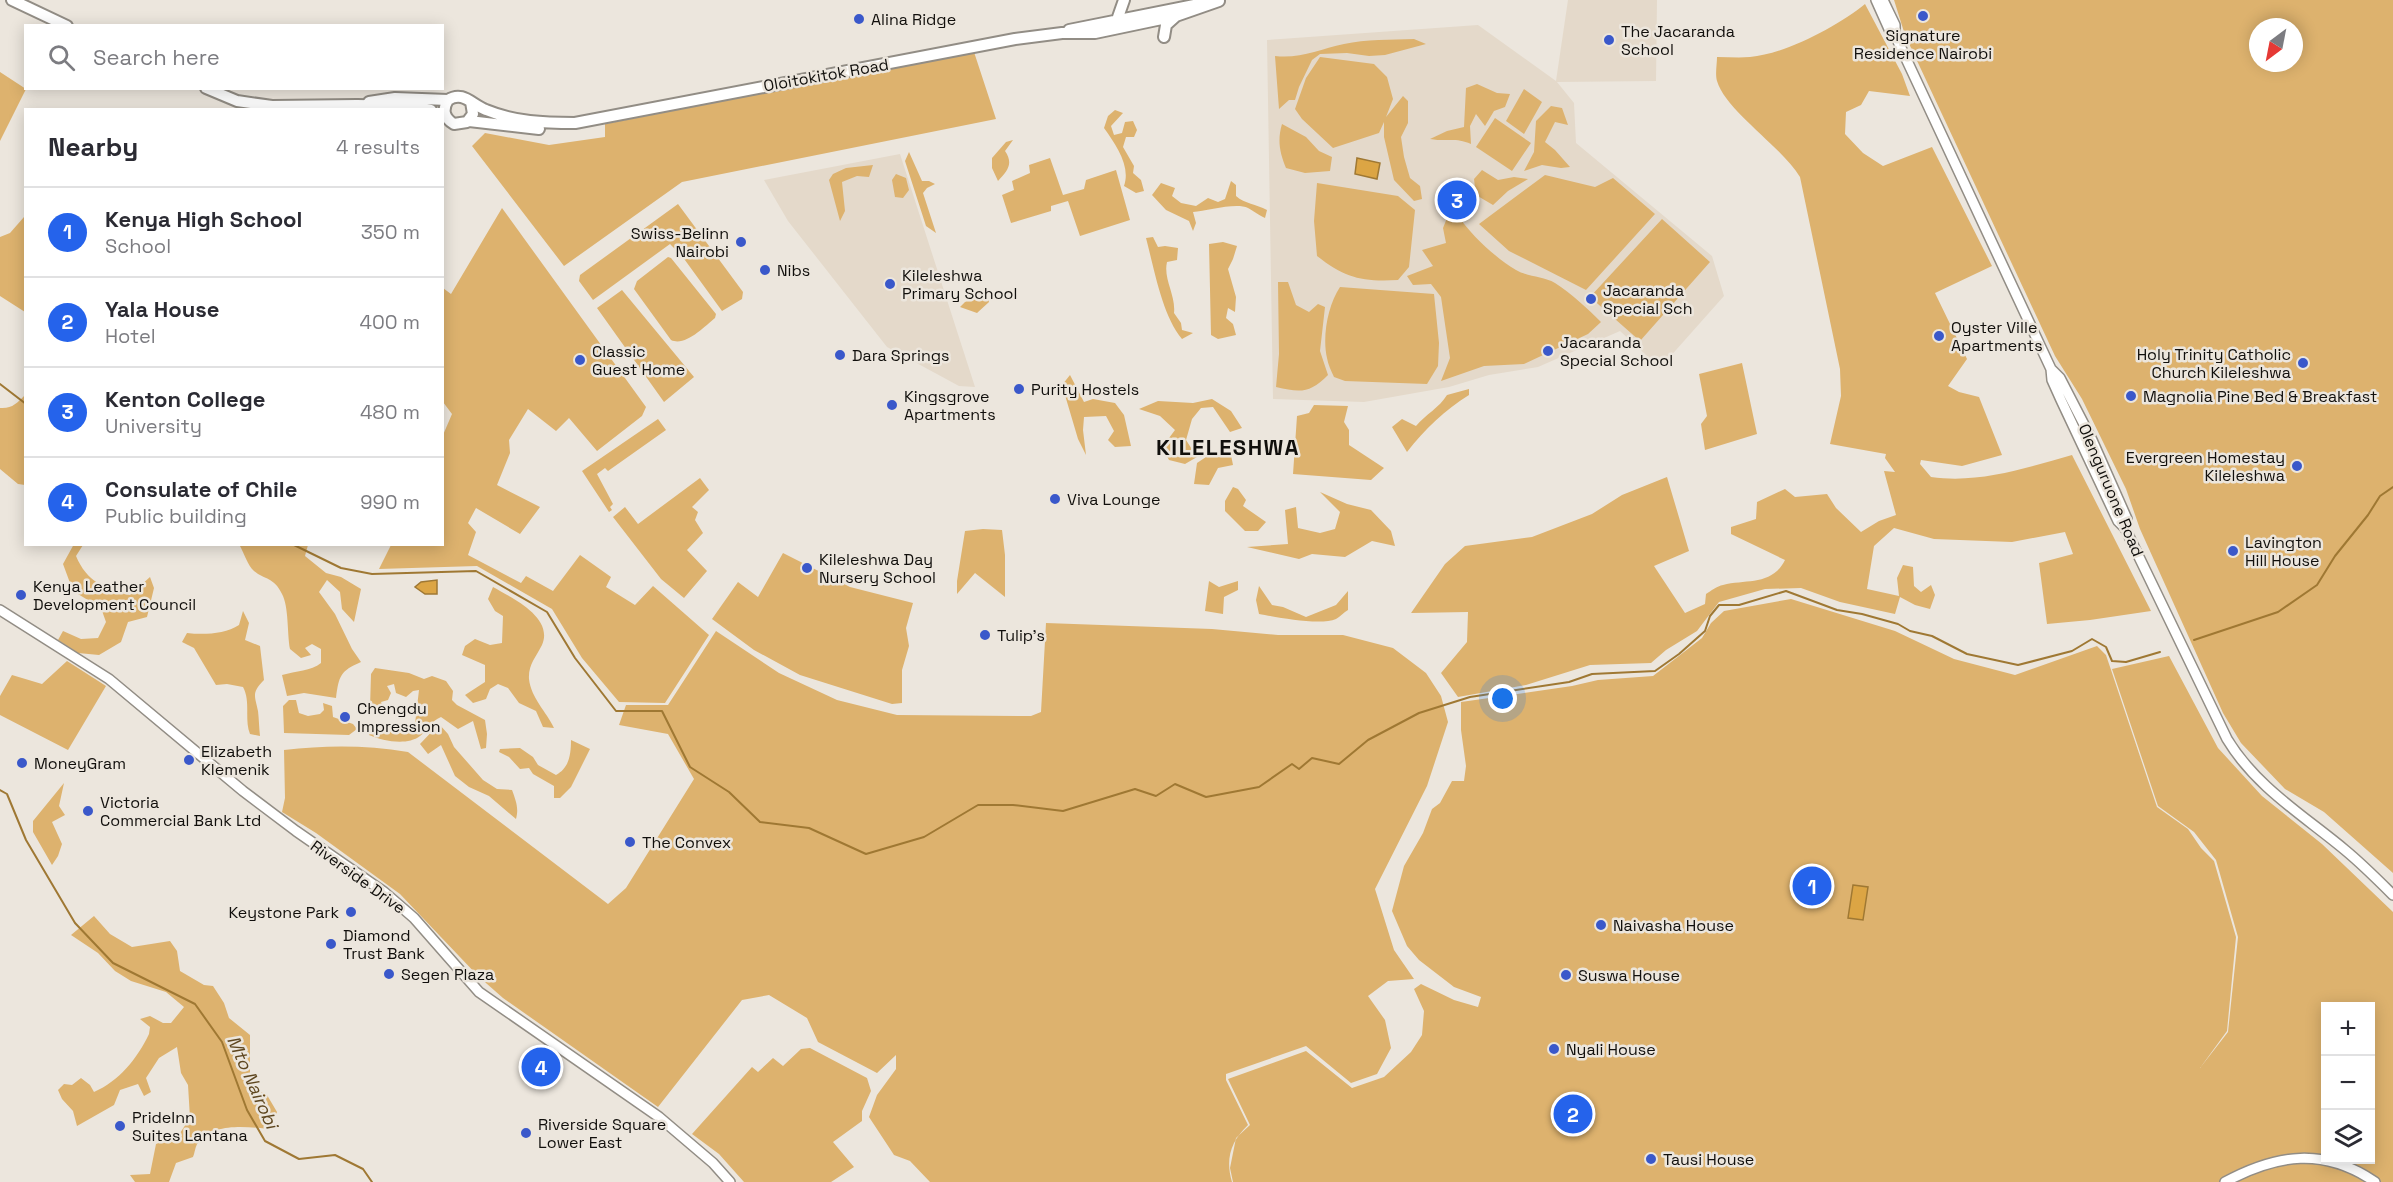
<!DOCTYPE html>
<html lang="en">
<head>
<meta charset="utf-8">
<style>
	body { margin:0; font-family:"Space Grotesk",sans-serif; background:#f2f2f3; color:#2b2b33 }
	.controls { position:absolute; right:18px; bottom:18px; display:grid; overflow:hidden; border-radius:0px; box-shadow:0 3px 15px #0003 }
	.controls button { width:54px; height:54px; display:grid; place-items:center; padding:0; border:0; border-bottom:2px solid #e1e1e2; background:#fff; color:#2b2b33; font:30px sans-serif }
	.compass { position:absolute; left:2249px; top:18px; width:54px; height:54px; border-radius:50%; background:#fff; box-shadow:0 3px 15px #0003; rotate:212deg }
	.you { position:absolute; left:1503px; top:699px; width:21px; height:21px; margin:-15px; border:4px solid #fff; border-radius:50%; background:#1a73e8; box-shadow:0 0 0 9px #1a73e833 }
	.badge { display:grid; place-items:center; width:39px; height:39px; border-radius:50%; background:#2563eb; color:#fff; font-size:20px; font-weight:700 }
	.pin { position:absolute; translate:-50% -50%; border:3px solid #fff; box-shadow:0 2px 6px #0006 }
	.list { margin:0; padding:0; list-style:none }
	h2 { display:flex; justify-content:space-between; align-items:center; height:78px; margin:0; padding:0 24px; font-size:26px }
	h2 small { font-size:20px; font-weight:400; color:#7c7c81 }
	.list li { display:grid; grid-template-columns:39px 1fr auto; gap:18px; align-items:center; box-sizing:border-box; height:90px; padding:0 24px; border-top:2px solid #e1e1e2 }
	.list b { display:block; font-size:22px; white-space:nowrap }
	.list p { margin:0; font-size:20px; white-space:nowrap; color:#7c7c81 }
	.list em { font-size:20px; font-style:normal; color:#7c7c81 }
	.icon { flex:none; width:33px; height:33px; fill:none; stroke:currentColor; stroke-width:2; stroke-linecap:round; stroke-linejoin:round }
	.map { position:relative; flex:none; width:2393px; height:1182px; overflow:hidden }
	.search { position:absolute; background:#fff; box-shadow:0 3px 15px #0003; left:24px; top:24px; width:420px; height:66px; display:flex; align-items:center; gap:15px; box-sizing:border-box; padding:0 21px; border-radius:0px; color:#7c7c81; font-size:22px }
	.panel { position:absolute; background:#fff; box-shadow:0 3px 15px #0003; left:24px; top:108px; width:420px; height:438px; border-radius:0px }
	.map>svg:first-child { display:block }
</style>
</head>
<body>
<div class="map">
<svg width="2393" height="1182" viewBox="0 0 2393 1182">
	<rect width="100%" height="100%" fill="#ece6dd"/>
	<!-- built -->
	<path fill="#e4d9ca" d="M1568 0H1657L1656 81 1557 82 1574 103 1576 143 1712 256 1724 296 1660 368 1620 331 1538 367 1489 375 1449 387 1364 402 1273 399 1267 40 1478 25 1556 81Z
		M900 154 975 387 959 386 887 347 788 221 764 180Z"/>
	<!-- green -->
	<path fill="#ddb26e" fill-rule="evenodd" d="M1894 0H2393V873L2324 812 2285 789 2241 743 2223 713 2168 591 2140 529 2126 489 2082 399 2055 356 1905 35ZM2258 27H2294V63H2258Z
		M1865 4 1902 74 1910 96 1869 91 1861 105 1846 112 1845 134 1863 153 1883 166 1932 147 1992 266 1935 293 1967 359 1948 386 1959 392 1979 397 2002 455 1962 466 1921 460 1920 464 1931 477C1979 484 2026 468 2072 455L2151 611 2090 620 2047 624 2039 563 2073 554 2065 532 2012 542 1934 539 1894 528 1874 546 1867 589 1899 596 1897 578 1903 565 1913 567 1914 586 1921 592 1931 585 1935 595 1930 609 1915 605 1900 597 1895 614 1840 602 1801 588 1765 589 1719 602 1697 631 1666 650 1651 663 1590 665 1526 685 1458 697 1441 673 1467 642 1468 612 1411 613 1445 564 1465 546 1532 537 1592 514 1622 495 1667 477 1689 551 1654 566 1685 613 1705 604 1706 594C1711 591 1717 586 1723 585 1747 579 1772 586 1785 560L1731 534V527L1756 519 1757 502 1785 489 1795 497 1827 494 1836 508 1861 532 1879 521 1896 515 1884 471 1895 472 1885 458 1886 454 1830 444 1841 396 1840 369 1800 177C1781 146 1726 111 1717 81 1715 74 1717 64 1717 57 1728 57 1739 58 1750 57 1786 54 1838 26 1865 4Z
		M1414 39 1426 44 1385 55 1369 56 1347 53 1320 54 1312 60 1299 87 1295 100H1289L1279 109 1275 56C1300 59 1320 49 1344 44 1366 39 1391 40 1414 39Z
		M974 52 996 119 682 182 564 266 472 146 485 133 549 145 605 137V124Z
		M1320 57 1374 64 1387 77 1393 99 1386 117 1403 96 1408 101V123L1401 137 1404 157 1410 178 1420 186 1422 199 1414 201 1394 180 1384 137V122L1379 133 1333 148 1302 119 1295 109 1306 78Z
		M0 72 26 89 0 141Z
		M1477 84 1497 93 1510 94 1505 107 1494 111 1485 126 1476 114 1470 126 1471 144C1455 137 1448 142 1430 139L1447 131 1464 127 1466 88Z
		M1524 89 1542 102 1524 134 1506 121Z
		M1551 106 1562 108 1568 125 1555 122 1545 142 1555 150 1570 167 1561 168 1542 165 1524 171 1534 152 1536 121Z
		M1115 110 1123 113 1111 126 1114 135 1122 133 1125 122 1133 121 1137 130 1134 137H1126L1123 147 1134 166 1133 173 1141 180 1144 191 1136 193 1124 186C1131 166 1116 145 1104 128L1108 116Z
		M1495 118 1531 143 1512 171 1476 147Z
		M1282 124 1306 137 1319 151 1332 157 1330 171 1305 173 1286 168C1280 153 1277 141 1282 124Z
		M1013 140 1005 151C1014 164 1007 171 998 181L992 168V158L1006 142Z
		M909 152 922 181H929L935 184 927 188 923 193 936 233 926 226 905 161Z
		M1050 158 1063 195 1084 189 1086 180 1116 170 1130 220 1080 236 1068 201 1051 206V211L1011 223 1002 195 1014 190 1012 181 1030 173 1029 165Z
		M873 165 869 177 857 176 842 182 845 211 840 221 829 180 833 174 846 168Z
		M1482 170 1498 180 1514 177 1528 179 1508 191 1493 205 1476 195 1474 179Z
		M896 174 906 178 909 190 903 198 895 197 892 180Z
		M1545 175 1595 187 1613 178 1655 214 1586 290 1509 251 1479 224Z
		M1448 180 1462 198 1459 217C1471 235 1497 259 1516 270 1528 277 1543 276 1555 283 1572 294 1587 308 1601 322L1588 334 1524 364 1484 366 1441 381 1450 358 1441 297 1431 284 1413 285 1407 276 1433 266 1422 250 1446 243 1443 228 1449 213 1451 197Z
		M1231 181 1236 185V196C1245 204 1256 204 1267 210L1265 218C1258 215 1254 211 1248 208 1236 202 1207 211 1193 212L1196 223 1193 231 1189 221 1166 210 1152 195 1161 183 1175 188 1172 196 1181 203 1196 206 1208 198 1218 202 1225 199Z
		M1317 183 1398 196 1415 210 1409 267 1398 280C1362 282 1345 278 1317 256L1314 221Z
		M678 204 743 292 742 299 722 311 682 256 670 244 593 300 579 281 580 275Z
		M502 208 646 407 642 416 597 451 569 418 556 431 528 409 509 440 510 453 497 485 540 507 520 534 476 508 468 523 476 532 468 555 521 583 526 576 553 591 580 555 611 577 606 587 635 605 653 586 709 635 665 703 619 702 582 658 552 609 477 566 379 569 391 545 442 544 443 435 452 414 443 402V288L451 294Z
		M24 217 26 219 25 312 0 296V237L10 233Z
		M1662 219 1710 262 1640 341 1590 297Z
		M1153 237 1158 247 1165 246 1178 248 1177 260 1167 262C1163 279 1176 295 1174 313L1181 323 1182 330 1193 333 1182 339C1162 315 1154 268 1146 238Z
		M1223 242 1237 246 1233 259 1228 269 1236 297 1235 312 1228 308 1226 318 1233 324 1236 335 1218 339 1211 335 1209 244Z
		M668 257 671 258 716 314 715 318C704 327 685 347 671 340L634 289 637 281Z
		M1278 282H1288L1296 305 1309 312 1318 304 1325 307 1320 351 1328 375C1310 393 1301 393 1276 387L1279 354Z
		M1340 287 1434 294 1439 343 1438 366 1427 384 1345 381 1334 377C1331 371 1328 364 1327 358 1322 336 1328 305 1340 287Z
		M622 290 694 377 664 402 597 308Z
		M987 295 989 302 977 313 960 307 965 302Z
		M1742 363 1757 434 1705 450 1701 424 1707 416 1699 374Z
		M1070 375 1084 402 1093 399 1115 403 1124 415 1131 446 1115 447 1108 440 1114 431 1106 416 1084 417 1083 430 1086 455 1078 439 1062 385Z
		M1469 389V395C1445 410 1425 429 1407 452L1392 427 1402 419 1416 426C1426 414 1439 408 1447 395Z
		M25 395V485L18 484 0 469V408C12 409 17 403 25 395Z
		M1212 399 1231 411 1242 428 1230 432 1213 407 1201 408 1192 419 1186 440 1197 457 1185 464 1169 460 1164 451 1166 442 1175 430 1160 416 1139 409 1158 401 1193 403Z
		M1314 405 1348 406 1344 422 1349 430V445L1384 468 1371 480 1293 474 1297 416 1309 413Z
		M658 419 666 430 608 471 605 468 597 474 613 504 610 507 612 510 609 512 582 471Z
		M1209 455H1231L1233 465 1218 468 1209 485 1194 484 1197 463Z
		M700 478 709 490 692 507 698 512 695 520 703 533 687 550 707 571 684 598 661 579 613 517 625 507 638 524Z
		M1233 487 1238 489 1246 500 1243 506 1266 522 1258 531H1245L1225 511V501Z
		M1320 492 1347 504 1371 510 1391 531 1395 546 1372 541 1345 557 1312 554 1299 559 1247 547 1288 544 1285 510 1296 507 1298 528 1320 533 1335 529 1340 512Z
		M983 529 1002 530 1005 555V597L975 573 957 594V581L965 531Z
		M74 544 83 545 76 556C87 582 104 588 130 595L150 577 154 588 147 617 128 622 121 642 99 655 78 653 58 640 63 631 81 639 98 638 106 622 101 608 73 591 63 564Z
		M236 545H308L305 556 326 573 341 577 361 589 354 622 342 609 340 592 327 580 319 592 335 614 352 649 361 662C340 671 339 676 336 698L304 693 287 696 282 675C296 671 311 671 321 663V649L312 644 305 648 311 655 301 658 290 649C287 633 289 607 282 594 274 577 265 580 254 571 248 566 244 553 240 546Z
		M783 553 850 587 913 603 906 628 909 646 902 670V703L892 704 800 675 754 650 712 619 738 582 758 597Z
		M1209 581 1219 587 1238 581V590L1224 597 1223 614 1205 611Z
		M1259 586 1272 605 1283 607 1306 617 1336 605 1348 591V610C1344 612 1340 617 1336 619 1320 626 1276 617 1259 614L1256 600Z
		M493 587C512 598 554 617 542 645 536 657 528 665 529 679 531 698 546 711 554 728L543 727 536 711 519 703 508 688 498 684 490 689 486 699 473 703 465 695 485 682V665L462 655 465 646 475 639 490 645 502 643 503 616 495 611 488 599Z
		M1791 599 1895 631 1954 659 2015 675 2097 646 2106 655 2157 807 2188 829 2201 848 2214 861 2236 937 2227 1031 2200 1068 2228 1032 2238 937 2216 860 2194 832 2158 806 2112 669 2169 656 2218 748 2262 796 2322 844 2393 912V1182H1233L1230 1168 1236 1138 1250 1125 1228 1079 1306 1051 1352 1088 1384 1077 1411 1052 1422 1035 1424 1011 1414 989 1421 984 1454 1000 1478 1007 1481 997 1454 987 1419 960 1407 946 1392 911 1404 866 1423 833 1432 809 1440 803 1452 781H1464L1466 766 1461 730V702L1572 686 1598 680 1653 676 1702 638 1711 623 1724 611ZM2326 1006H2370V1160H2326Z
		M243 611 249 623 245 640 260 646 264 680C251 693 255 696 258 711 259 719 259 728 260 736L250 734C244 719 251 702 243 687L227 684 216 685 194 648 182 642 187 633C204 635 225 634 239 625Z
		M1046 623 1212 629 1278 635H1343L1393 648 1426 673 1441 696 1448 722 1427 786 1375 889 1394 950 1414 979 1388 981 1368 996 1385 1020 1391 1048 1377 1074 1351 1083 1306 1046 1226 1074V1080L1248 1125C1231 1141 1225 1159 1232 1182H930L910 1161 894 1155 869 1117 877 1095 896 1069V1055L877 1073 818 1042 807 1018 769 995 742 1000 658 1107 503 998 478 976 400 894 316 833 282 812 285 798 284 750C327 745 366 745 408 752L608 904 626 888 694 779 668 734 619 725 626 705H668L716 631 779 673 837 700 897 715 1031 716 1041 712Z
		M67 661 106 686 68 750 0 715V696L12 675 42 684Z
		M375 668 409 673 424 679 432 676 446 681 453 691 452 700 457 705 485 720 487 734 486 748 481 749 473 721 458 729 441 717C431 721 428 730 420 736 407 746 383 741 369 735L371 728 398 729 415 724 419 690 413 691 406 697 396 693 394 684 387 686 391 693 388 700 381 702 384 709 382 715 370 708 371 674Z
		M289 700H296L299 713 308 716 320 714 324 710 323 703 332 706 333 717 353 724 357 729 349 735 284 733 283 706Z
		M439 724 448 734 454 747 483 780 497 789 512 790C516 801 519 808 516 819L489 796 469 787 455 776 441 745 428 754 420 744Z
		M571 740 590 749 571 787 560 798H554V786L533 774 529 768 520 769 509 757 499 752 500 749 520 748 533 757 538 765 556 775C569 768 571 755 571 740Z
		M64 783 59 806 65 815 52 822 62 844 58 856 52 865 33 832V821Z
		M94 916 110 934 132 947 170 941 177 951 180 971 204 985 213 986 224 1003 229 1018 250 1035V1086L267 1095 277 1112 270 1129C248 1127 213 1122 198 1143 195 1146 195 1153 193 1157L176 1163 169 1182H135L130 1175 150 1174 156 1144 178 1136 190 1118 188 1085 181 1073 177 1047 159 1058 146 1078 151 1092 144 1096 138 1084 120 1090 114 1105 77 1126 73 1111 62 1099 58 1090 64 1084 72 1085 81 1078 90 1085 94 1092C119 1081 137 1059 149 1034L150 1027 140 1019 150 1016 163 1023H171L184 1007 166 992 131 981 115 971 98 953 71 935Z
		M810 1048 867 1078 871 1091 862 1111V1121L833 1142 854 1167 831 1182H744L719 1154 692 1134 752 1067 758 1072 773 1058 783 1066 801 1049Z"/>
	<!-- water -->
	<path fill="#dca544" stroke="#9f7833" stroke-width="1.5" d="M1357 158 1380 163 1377 179 1355 174Z
		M437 580V594H425L415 587 421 582Z
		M1853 885 1868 887 1863 920 1848 918Z"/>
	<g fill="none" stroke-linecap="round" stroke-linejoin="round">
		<!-- stream -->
		<path stroke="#9f7833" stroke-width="2" d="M0 384 26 404
			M292 544 341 568 372 574 476 571 547 612 575 658 616 711H662L690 767 729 792 760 822 809 828 866 854 924 837 978 805H1013L1063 811 1135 789 1156 796 1175 784 1206 797 1259 787 1292 764 1299 769 1312 758 1339 764 1368 740 1419 713 1470 697 1569 682 1592 674 1655 671 1679 654 1705 631 1710 616 1719 605H1739L1786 591 1837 610 1862 614 1898 624 1910 631 1932 636 1967 654 2018 665 2072 651 2092 639 2106 647 2112 661 2126 662 2160 652
			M2194 640 2278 612 2317 585 2335 556 2368 515 2380 496 2393 487
			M0 790 7 794 26 840 75 923 113 963 195 1004 222 1042 247 1110 265 1141 299 1159 335 1155 363 1169 372 1182"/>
		<defs>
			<path id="tertiary" d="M1876 0 1889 29 1895 35 2051 369 2060 378 2092 440 2127 519 2125 528 2227 739C2256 787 2303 815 2345 850 2362 864 2378 880 2393 895
				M1883 0 1895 25V35
				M2051 369 2052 380 2061 400 2118 521 2125 528
				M0 610 109 679 243 791 296 831 384 892 414 918 479 992 659 1117 713 1163 730 1182
				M2225 1182C2277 1154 2324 1147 2375 1182"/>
			<path id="secondary" d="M12 0 67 26
				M1117 20 1124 0
				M1069 30 1204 3
				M1164 37 1166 25 1176 16
				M206 88 237 101 272 106 357 105 406 106 431 110
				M369 102 395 98 448 100
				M471 102 473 114 467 122 454 124C444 118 442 110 448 100 463 90 472 105 486 110 515 122 544 123 575 123L1015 39 1062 33H1095L1176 16 1219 1
				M469 121 539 129"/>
		</defs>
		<!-- tertiary casing -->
		<use href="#tertiary" stroke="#928d85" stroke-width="12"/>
		<!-- secondary casing -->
		<use href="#secondary" stroke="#928d85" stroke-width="14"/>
		<!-- tertiary -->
		<use href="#tertiary" stroke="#fff" stroke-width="9"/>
		<!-- secondary -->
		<use href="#secondary" stroke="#fff" stroke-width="10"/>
	</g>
	<!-- markers -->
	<g fill="#3a58ca" stroke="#ece6dd" stroke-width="2">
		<circle cx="1923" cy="16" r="6"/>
		<circle cx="859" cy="19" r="6"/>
		<circle cx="1609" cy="40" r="6"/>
		<circle cx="741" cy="242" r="6"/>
		<circle cx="765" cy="270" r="6"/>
		<circle cx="890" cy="284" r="6"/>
		<circle cx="1591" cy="299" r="6"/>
		<circle cx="1939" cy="336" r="6"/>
		<circle cx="1548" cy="351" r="6"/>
		<circle cx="840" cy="355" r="6"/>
		<circle cx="580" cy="360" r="6"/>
		<circle cx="2303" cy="363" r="6"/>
		<circle cx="1019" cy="389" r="6"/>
		<circle cx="2131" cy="396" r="6"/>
		<circle cx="892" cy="405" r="6"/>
		<circle cx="2297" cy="466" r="6"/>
		<circle cx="1055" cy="499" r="6"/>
		<circle cx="2233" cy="551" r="6"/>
		<circle cx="807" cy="568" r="6"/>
		<circle cx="21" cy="595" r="6"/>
		<circle cx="985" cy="635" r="6"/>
		<circle cx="345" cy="717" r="6"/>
		<circle cx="189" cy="760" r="6"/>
		<circle cx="22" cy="763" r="6"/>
		<circle cx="88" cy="811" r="6"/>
		<circle cx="630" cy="842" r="6"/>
		<circle cx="351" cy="912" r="6"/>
		<circle cx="1601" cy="925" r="6"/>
		<circle cx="331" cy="944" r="6"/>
		<circle cx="389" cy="974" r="6"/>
		<circle cx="1566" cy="975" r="6"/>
		<circle cx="1554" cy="1049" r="6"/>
		<circle cx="120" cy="1126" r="6"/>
		<circle cx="526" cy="1133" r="6"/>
		<circle cx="1651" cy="1159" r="6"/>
	</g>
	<g text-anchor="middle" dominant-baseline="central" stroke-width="5" stroke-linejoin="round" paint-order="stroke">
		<!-- poi labels -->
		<g font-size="16" fill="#110f0c" stroke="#ece6dd" text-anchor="start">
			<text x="871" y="19">Alina Ridge</text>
			<text x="1621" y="31">The Jacaranda<tspan x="1621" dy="18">School</tspan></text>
			<text x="1923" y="35" text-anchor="middle">Signature<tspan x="1923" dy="18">Residence Nairobi</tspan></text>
			<text x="729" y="233" text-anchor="end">Swiss-Belinn<tspan x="729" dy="18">Nairobi</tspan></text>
			<text x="777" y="270">Nibs</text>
			<text x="902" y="275">Kileleshwa<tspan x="902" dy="18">Primary School</tspan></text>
			<text x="1603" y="290">Jacaranda<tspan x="1603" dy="18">Special Sch</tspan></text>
			<text x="1951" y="327">Oyster Ville<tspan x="1951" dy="18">Apartments</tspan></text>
			<text x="1560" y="342">Jacaranda<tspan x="1560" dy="18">Special School</tspan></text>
			<text x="592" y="351">Classic<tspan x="592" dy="18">Guest Home</tspan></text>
			<text x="2291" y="354" text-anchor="end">Holy Trinity Catholic<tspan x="2291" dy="18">Church Kileleshwa</tspan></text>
			<text x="852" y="355">Dara Springs</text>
			<text x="1031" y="389">Purity Hostels</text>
			<text x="904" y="396">Kingsgrove<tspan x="904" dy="18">Apartments</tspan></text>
			<text x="2143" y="396">Magnolia Pine Bed &amp; Breakfast</text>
			<text x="2285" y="457" text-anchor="end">Evergreen Homestay<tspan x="2285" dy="18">Kileleshwa</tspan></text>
			<text x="1067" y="499">Viva Lounge</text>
			<text x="2245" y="542">Lavington<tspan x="2245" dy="18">Hill House</tspan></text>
			<text x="819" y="559">Kileleshwa Day<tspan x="819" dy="18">Nursery School</tspan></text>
			<text x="33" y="586">Kenya Leather<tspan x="33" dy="18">Development Council</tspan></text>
			<text x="997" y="635">Tulip's</text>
			<text x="357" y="708">Chengdu<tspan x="357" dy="18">Impression</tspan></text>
			<text x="201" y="751">Elizabeth<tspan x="201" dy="18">Klemenik</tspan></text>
			<text x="34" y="763">MoneyGram</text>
			<text x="100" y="802">Victoria<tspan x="100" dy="18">Commercial Bank Ltd</tspan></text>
			<text x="642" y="842">The Convex</text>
			<text x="339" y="912" text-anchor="end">Keystone Park</text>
			<text x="1613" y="925">Naivasha House</text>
			<text x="343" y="935">Diamond<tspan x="343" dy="18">Trust Bank</tspan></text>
			<text x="401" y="974">Segen Plaza</text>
			<text x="1578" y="975">Suswa House</text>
			<text x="1566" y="1049">Nyali House</text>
			<text x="132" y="1117">PrideInn<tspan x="132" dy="18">Suites Lantana</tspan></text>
			<text x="538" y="1124">Riverside Square<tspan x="538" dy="18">Lower East</tspan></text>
			<text x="1663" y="1159">Tausi House</text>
		</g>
		<!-- street labels -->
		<g font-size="16" fill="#110f0c" stroke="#ece6dd">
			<text transform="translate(826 75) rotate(-10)">Oloitokitok Road</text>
			<text transform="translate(2111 490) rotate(67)">Olenguruone Road</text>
			<text transform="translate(358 877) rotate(36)">Riverside Drive</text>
		</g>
		<!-- water labels -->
		<g font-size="18" font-style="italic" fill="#5e461f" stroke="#ece6dd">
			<text transform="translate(253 1082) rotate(66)">Mto Nairobi</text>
		</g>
		<!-- district labels -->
		<g font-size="22" font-weight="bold" letter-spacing="1.5" fill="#110f0c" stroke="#ece6dd">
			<text x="1228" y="447">KILELESHWA</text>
		</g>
	</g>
</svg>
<div class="controls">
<button>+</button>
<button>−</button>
<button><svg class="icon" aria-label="layers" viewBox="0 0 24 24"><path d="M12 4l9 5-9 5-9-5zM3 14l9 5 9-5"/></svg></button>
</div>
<svg class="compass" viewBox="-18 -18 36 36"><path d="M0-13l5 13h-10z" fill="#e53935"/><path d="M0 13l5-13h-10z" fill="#7c7c81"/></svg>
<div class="you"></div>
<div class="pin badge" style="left:1812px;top:886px">1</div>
<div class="pin badge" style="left:1573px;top:1114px">2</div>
<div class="pin badge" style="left:1457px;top:200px">3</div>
<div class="pin badge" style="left:541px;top:1067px">4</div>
<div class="search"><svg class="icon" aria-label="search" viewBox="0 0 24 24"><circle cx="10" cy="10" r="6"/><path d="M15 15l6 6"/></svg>Search here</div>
<section class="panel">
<h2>Nearby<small>4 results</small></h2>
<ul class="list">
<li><span class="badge">1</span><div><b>Kenya High School</b><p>School</p></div><em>350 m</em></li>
<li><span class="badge">2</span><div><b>Yala House</b><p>Hotel</p></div><em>400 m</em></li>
<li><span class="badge">3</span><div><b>Kenton College</b><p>University</p></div><em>480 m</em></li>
<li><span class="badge">4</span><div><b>Consulate of Chile</b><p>Public building</p></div><em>990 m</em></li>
</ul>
</section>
</div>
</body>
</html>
